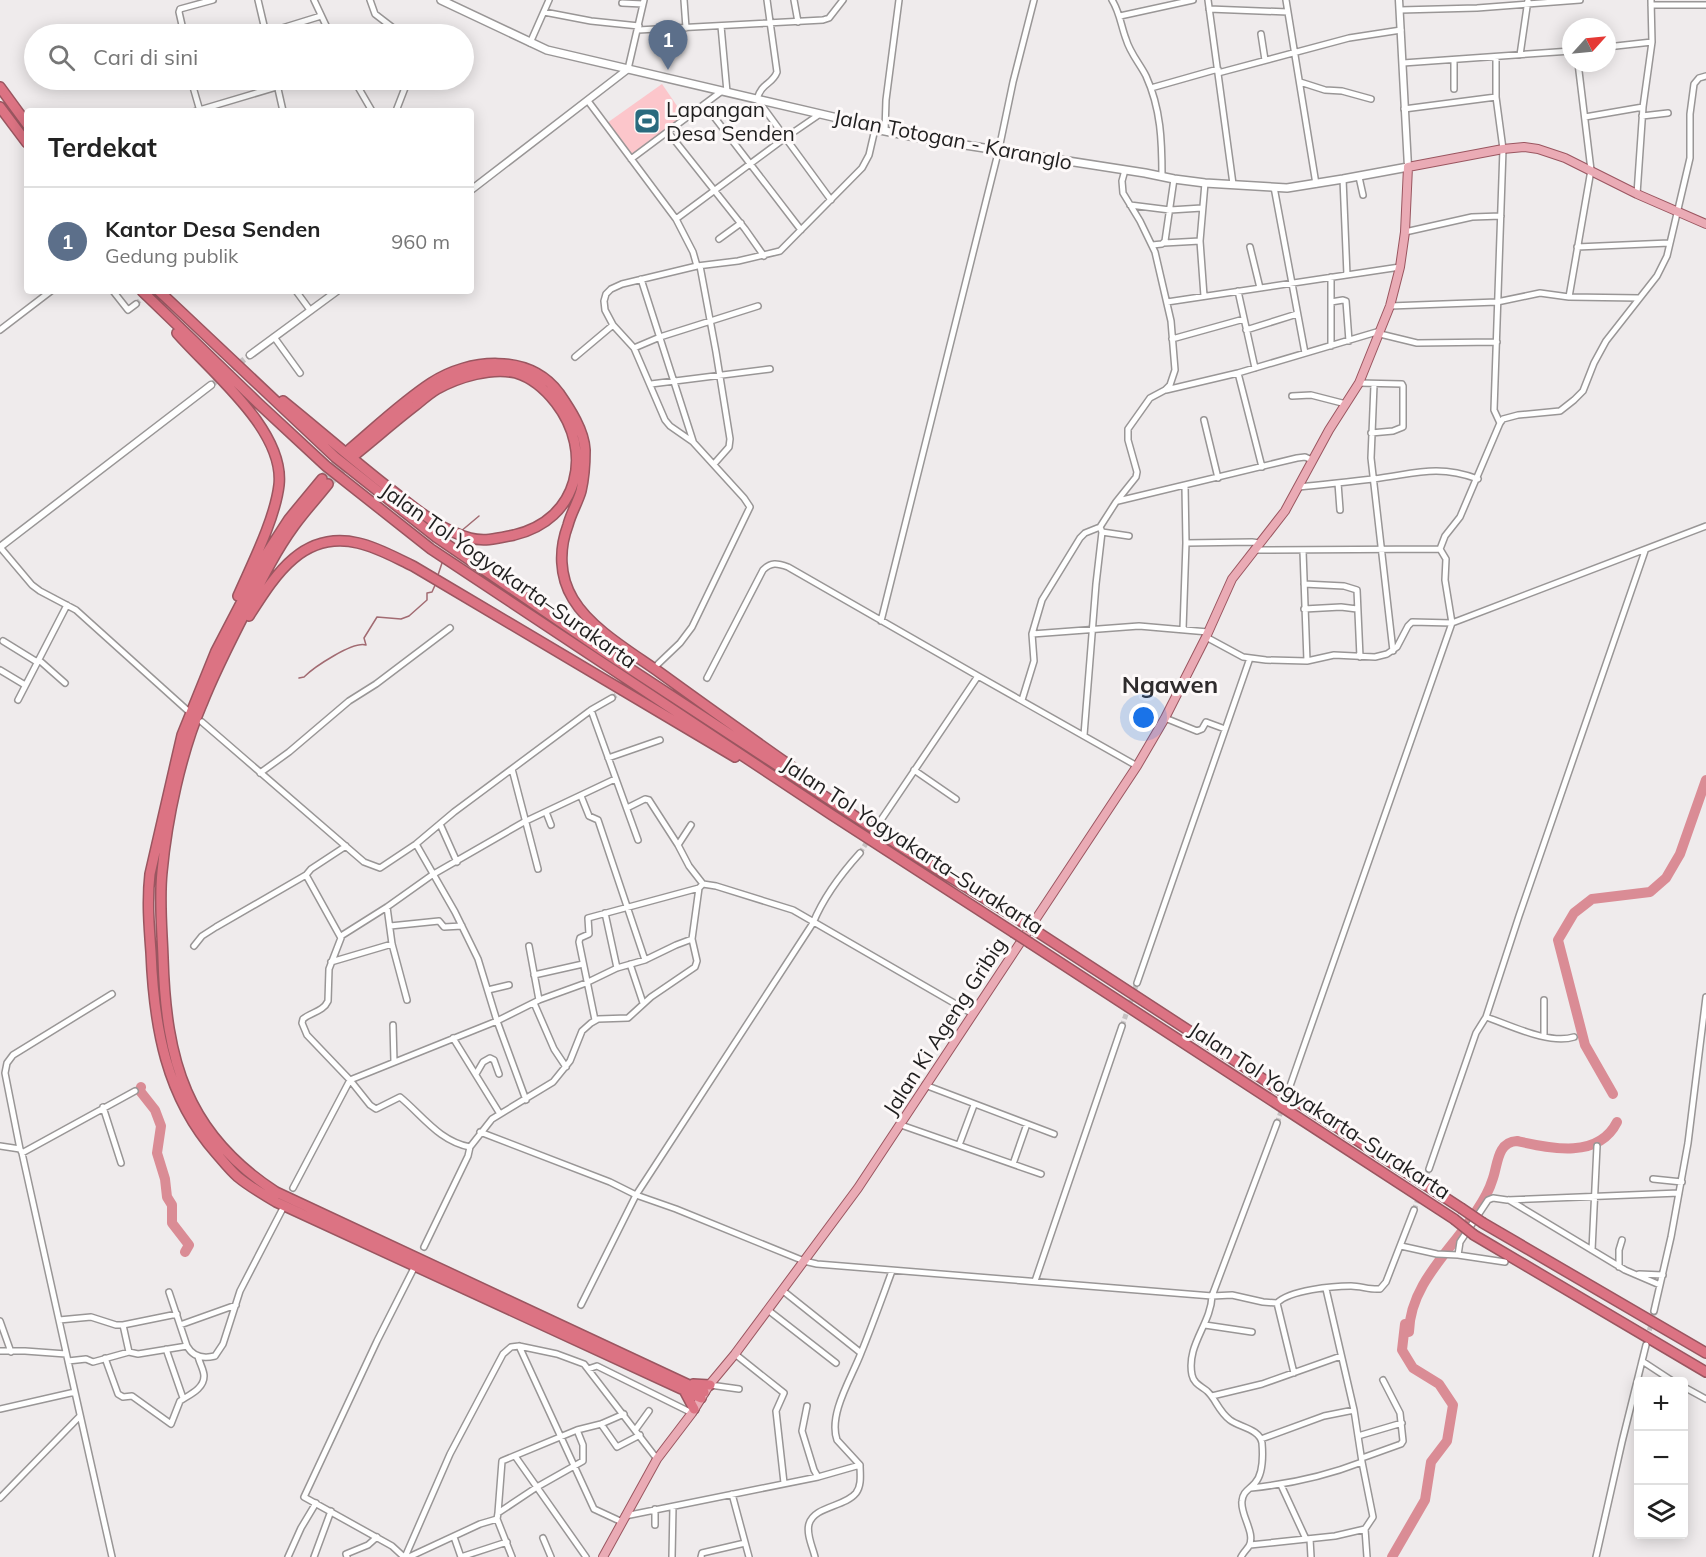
<!DOCTYPE html>
<html lang="id">
<head>
<meta charset="utf-8">
<style>
	body { margin:0; font-family:Mulish,sans-serif; background:#f2f2f2; color:#222 }
	.controls { position:absolute; right:18px; bottom:18px; display:grid; overflow:hidden; border-radius:6px; box-shadow:0 3px 15px #0003 }
	.controls button { width:54px; height:54px; display:grid; place-items:center; padding:0; border:0; border-bottom:2px solid #e0e0e0; background:#fff; color:#222; font:30px sans-serif }
	.compass { position:absolute; left:1562px; top:18px; width:54px; height:54px; border-radius:50%; background:#fff; box-shadow:0 3px 15px #0003; rotate:63deg }
	.you { position:absolute; left:1144px; top:718px; width:21px; height:21px; margin:-15px; border:4px solid #fff; border-radius:50%; background:#1a73e8; box-shadow:0 0 0 9px #1a73e833 }
	.badge { display:grid; place-items:center; width:39px; height:39px; border-radius:50%; background:#d93025; color:#fff; font-size:20px; font-weight:700 }
	.pin { position:absolute; translate:-50% -50px; filter:drop-shadow(0 2px 3px #0008) }
	.pin::after { content:''; position:absolute; top:32px; width:21px; height:18px; background:inherit; clip-path:polygon(0 0,100% 0,50% 100%) }
	.list { margin:0; padding:0; list-style:none }
	h2 { display:flex; justify-content:space-between; align-items:center; height:78px; margin:0; padding:0 24px; font-size:26px }
	h2 small { font-size:20px; font-weight:400; color:#767676 }
	.list li { display:grid; grid-template-columns:39px 1fr auto; gap:18px; align-items:center; box-sizing:border-box; height:108px; padding:0 24px; border-top:2px solid #e0e0e0 }
	.list b { display:block; font-size:22px; white-space:nowrap }
	.list p { margin:0; font-size:20px; white-space:nowrap; color:#767676 }
	.list em { font-size:20px; font-style:normal; color:#767676 }
	.icon { flex:none; width:33px; height:33px; fill:none; stroke:currentColor; stroke-width:2; stroke-linecap:round; stroke-linejoin:round }
	.map { position:relative; flex:none; width:1706px; height:1557px; overflow:hidden }
	.search { position:absolute; background:#fff; box-shadow:0 3px 15px #0003; left:24px; top:24px; width:450px; height:66px; display:flex; align-items:center; gap:15px; box-sizing:border-box; padding:0 21px; border-radius:33px; color:#767676; font-size:22px }
	.panel { position:absolute; background:#fff; box-shadow:0 3px 15px #0003; left:24px; top:108px; width:450px; height:186px; border-radius:6px }
	.map>svg:first-child { display:block }
</style>
</head>
<body>
<div class="map">
<svg width="1706" height="1557" viewBox="0 0 1706 1557">
	<rect width="100%" height="100%" fill="#efebec"/>
	<!-- green -->
	<path fill="#fcc6cb" d="M662 84 686 119 633 158 607 123Z"/>
	<g fill="none" stroke-linecap="round" stroke-linejoin="round">
		<!-- stream -->
		<path stroke="#a26b72" stroke-width="1.5" d="M460 532 479 516
			M438 575 443 560
			M299 678 304 677C314 667 353 641 366 645L364 638 377 617 401 619 409 616 427 600V593L432 592 436 583"/>
		<!-- river -->
		<path stroke="#da8c95" stroke-width="10" d="M141 1087 140 1091 155 1110 161 1126 157 1153 165 1179 167 1197 172 1205V1223L189 1245 185 1252
			M1613 1094 1585 1045 1558 940 1574 913 1592 899 1650 892 1666 878 1680 854 1706 780
			M1409 1332C1410 1283 1453 1249 1477 1210 1483 1201 1489 1191 1492 1181 1498 1167 1496 1142 1517 1141 1549 1148 1598 1160 1617 1122
			M1392 1557 1425 1500 1431 1462 1447 1441 1453 1405 1439 1384 1413 1368 1402 1350 1405 1324"/>
		<!-- minor-tunnel -->
		<path stroke="#c6c2c3" stroke-width="5" stroke-dasharray="5 2.5" stroke-linecap="butt" d="M136 304 150 291
			M612 698 633 683
			M860 853 881 820
			M1122 1026 1137 983
			M1277 1123 1290 1086
			M1414 1210 1429 1169
			M1646 1345 1654 1311"/>
		<!-- tertiary-tunnel -->
		<path stroke="#c6c2c3" stroke-width="6" stroke-dasharray="6 3" stroke-linecap="butt" d="M211 385 250 355"/>
		<!-- motorway-tunnel -->
		<path stroke="#c6c2c3" stroke-width="9" stroke-dasharray="9 4.5" stroke-linecap="butt" d="M322 479 350 449
			M328 484 350 461"/>
		<defs>
			<path id="minor" d="M258 0 266 34
				M314 0 330 34
				M370 0 375 14 401 34
				M684 0 686 28
				M767 0 777 72C772 85 762 82 757 99L831 200
				M794 0 798 22
				M1112 0C1120 13 1121 26 1126 39 1130 53 1140 64 1146 76 1161 109 1162 141 1162 177
				M1208 0 1233 184
				M1286 0 1316 184
				M622 3 643 4
				M1651 5H1706
				M1209 9 1288 12
				M1400 10 1477 8 1580 0
				M544 12 591 21 639 26
				M1120 16 1193 0
				M721 26 727 92
				M638 30 823 20 829 18 843 0
				M266 33 321 16
				M184 34 179 12 180 9 213 0
				M249 34 264 29
				M1261 34 1265 60
				M530 43 549 0
				M1607 47 1652 42
				M1520 55 1528 0
				M1496 58V97L1503 149 1494 410 1500 423
				M1454 60V89
				M1403 63 1571 51
				M628 69 644 0
				M1218 73 1349 38 1401 30
				M191 80 200 111
				M276 80 283 111
				M354 80 372 111
				M1300 82 1325 90 1342 91 1371 99
				M1151 88 1218 69
				M588 101 676 219 693 252 697 266
				M705 105 801 230
				M1404 109 1496 97
				M196 111 300 80
				M396 111 408 80
				M1642 116 1668 113
				M1585 117 1643 107
				M885 131 886 100 899 0
				M668 132 745 229 764 256
				M631 159 722 91
				M1359 177 1363 195
				M1343 179 1347 275
				M1274 187 1305 353
				M1637 194 1643 107 1652 42 1651 0
				M1130 205 1170 210 1202 208
				M676 219 785 138 820 114
				M1405 232 1472 217 1501 216
				M719 239 741 223
				M1164 243 1200 241
				M1152 245 1162 244 1165 241 1174 179
				M1250 247 1260 288
				M1577 247 1669 243
				M700 266 716 352 730 439 729 447 714 464
				M1331 277V346
				M641 279 693 441
				M113 291 128 310 136 304
				M296 291 310 310
				M1238 291 1255 368
				M1204 296 1200 241 1205 183
				M1569 297 1591 170 1578 63
				M1167 302 1400 267
				M1331 302 1343 300 1346 301 1349 341
				M1390 306 1497 302 1540 293 1569 297 1639 298
				M0 330 51 291
				M1246 330 1297 314
				M1380 334 1417 343 1497 342
				M274 337 300 373
				M1172 339 1244 319
				M634 348 660 337 758 306
				M575 357 613 325
				M1238 373 1262 467
				M1359 383 1402 384 1403 386V427L1393 431 1371 433
				M651 384 770 369
				M1374 385 1371 458 1393 651
				M1166 390 1238 373 1380 331
				M1292 396 1311 395 1346 404
				M1204 420 1218 478
				M1338 483 1340 510
				M1299 487C1324 484 1349 482 1373 479 1415 474 1436 464 1478 479
				M1118 501 1297 458 1305 457 1312 460
				M1102 532 1129 536
				M1186 543 1252 542 1259 543
				M0 547 32 585 40 591 76 610 187 710
				M1254 550 1440 549
				M1303 551 1307 661
				M1304 584 1344 586 1357 590 1360 657
				M1304 609 1341 607 1357 609
				M881 621 999 149 1013 82 1034 0
				M1183 629 1186 543 1185 486
				M1032 634 1139 626 1208 632
				M1206 637 1243 657 1266 660 1307 661 1334 655 1375 657 1387 654 1397 647 1408 626 1412 622 1452 623 1706 526
				M3 641 37 662
				M39 660 65 683
				M658 664 680 643 692 627 750 507 744 498 693 442 670 426 665 420 634 348 613 325 605 310 604 301 606 294 611 289 622 284 697 266 738 261 780 251 862 168 869 155 875 129
				M0 670 25 685
				M707 678 763 570C771 562 777 563 788 567L978 676
				M18 700 67 605
				M1022 700 1034 661 1032 634 1042 600 1080 538 1085 533 1100 527 1116 502 1136 477 1137 472 1128 440V429L1150 398 1165 390 1170 385 1175 370 1171 321 1155 252 1140 221 1123 193 1122 181 1125 170
				M591 710 638 840
				M1165 718 1197 731 1202 729 1206 722 1225 729
				M202 722 364 862 380 868 416 844 454 812 591 710 612 698
				M1084 735 1096 584 1102 532 1100 527
				M608 758 660 740
				M512 769 538 869
				M914 770 956 799
				M260 773 289 752 349 701 376 684 450 628
				M581 796 589 816 598 820 645 960
				M627 808 645 799 649 800 678 845
				M546 812 551 825
				M881 820 978 676 1137 766
				M440 824 457 862
				M691 825 678 845 689 866 703 884
				M416 844 455 912 478 959 497 1021 526 1100
				M346 846 311 869 306 875 341 938 329 969 328 1001C323 1012 311 1012 303 1019L302 1023 307 1035 350 1080 370 1105 376 1109 400 1097C423 1116 439 1141 470 1147L492 1119 553 1082 570 1061 582 1031 591 1023 598 1019 628 1018 651 997 695 967 697 961 692 939 699 888 703 884 716 886 793 910 973 1014
				M387 907 392 944 407 1000
				M605 913 617 968
				M390 926 439 921 444 927 462 926
				M341 936 387 907 432 875 524 822 615 779
				M194 946 202 936 216 927 306 875
				M529 946 539 1000
				M331 962 392 944
				M630 964 643 1003
				M534 975 583 964
				M1137 983 1250 658
				M488 990 509 985
				M534 1003 554 1049 566 1067
				M1486 1017C1510 1025 1549 1045 1574 1037
				M595 1020 579 942 580 938 589 934 588 918 699 888
				M393 1025 394 1062
				M1544 1036V1000
				M453 1038 500 1114
				M476 1074 483 1062 490 1058 494 1060 499 1074
				M925 1085 1054 1134
				M1290 1086 1452 623 1445 580 1446 559 1440 549 1445 536 1460 517 1500 423 1503 419 1518 415 1560 411 1574 400 1583 391 1594 363 1606 341 1657 276 1667 256 1690 158V114L1694 84 1699 78 1706 76
				M103 1107 121 1163
				M1277 1123 1212 1296 1232 1295 1263 1302 1277 1303C1290 1290 1333 1286 1351 1286 1361 1286 1370 1290 1380 1289L1386 1282 1414 1210
				M901 1125 1041 1174
				M480 1132 610 1182 636 1195 676 1209 804 1261 817 1264 1212 1296C1211 1324 1186 1345 1192 1375 1194 1384 1201 1386 1207 1391 1216 1399 1218 1411 1230 1420 1239 1427 1260 1429 1262 1443 1263 1455 1263 1474 1255 1483 1249 1490 1243 1491 1242 1501 1240 1515 1256 1533 1249 1546 1247 1549 1243 1553 1241 1557
				M959 1145 974 1105
				M0 1146 20 1149 22 1153 135 1091
				M20 1149 5 1073 7 1063 13 1055 112 994
				M22 1153 68 1361
				M1013 1164 1027 1124
				M1429 1169 1476 1033 1486 1017 1519 916 1645 551
				M1653 1179 1682 1182
				M293 1188 350 1080 497 1021 539 1000 586 983 617 968 645 960 676 945 692 939
				M1509 1200 1625 1270 1660 1285
				M1401 1246 1437 1254 1458 1255 1460 1242 1488 1200 1493 1198 1507 1200 1679 1193
				M424 1247 468 1156 470 1147
				M1592 1250 1597 1146
				M1458 1255 1505 1262
				M1619 1267V1250L1622 1240
				M1639 1274 1663 1275
				M1035 1281 1122 1026
				M782 1290 861 1353
				M169 1292 187 1346
				M1277 1303 1294 1373
				M581 1305 636 1195 813 923C824 896 841 874 860 853
				M768 1310 836 1363
				M1654 1311 1671 1237 1688 1143 1706 997
				M59 1320 91 1317 116 1325H123L177 1314
				M0 1321 11 1352
				M123 1325 129 1352
				M180 1325 236 1305
				M1205 1325 1252 1332
				M519 1346 594 1509 622 1522
				M166 1349 183 1398
				M0 1351H25L66 1354
				M735 1354 784 1393 776 1411 784 1483
				M105 1358 118 1394 123 1397 132 1396 171 1424 180 1401C189 1395 204 1389 204 1376 204 1370 199 1362 198 1356
				M1642 1361 1674 1382
				M588 1369 597 1366 692 1413
				M710 1385 739 1389
				M1684 1387 1706 1399
				M1212 1396 1262 1384 1341 1356
				M807 1406 802 1431 814 1470 818 1477
				M0 1409 75 1392
				M601 1424 617 1447 640 1435
				M636 1429 649 1411
				M1358 1436 1402 1423
				M1261 1439 1324 1416 1354 1410
				M515 1456 586 1557
				M1362 1458 1401 1444 1403 1441 1400 1413 1383 1380
				M1281 1485 1306 1539
				M1251 1488C1289 1484 1326 1476 1362 1462L1354 1410 1326 1289
				M732 1494 749 1557
				M0 1498 80 1416
				M498 1513 502 1461 577 1430 601 1424 624 1414
				M625 1516 818 1477 860 1465
				M497 1519 512 1557
				M655 1525V1509
				M1365 1529 1367 1557
				M454 1537 461 1557
				M543 1538 551 1557
				M1310 1539 1311 1557
				M1250 1545 1335 1536 1365 1529 1373 1517 1362 1462
				M112 1557 68 1361 86 1359 93 1362 129 1352 138 1354 187 1346C193 1357 203 1359 215 1356L223 1344 240 1291 282 1210
				M288 1557 301 1528 316 1503
				M314 1557 331 1511
				M347 1557 346 1554 368 1545 377 1537
				M404 1557 392 1546 304 1497 377 1341 414 1268
				M405 1557 450 1454 503 1354 511 1347 519 1346 557 1354 584 1364 657 1459
				M409 1557 480 1524 497 1519 498 1513 537 1487 583 1461V1445L577 1430
				M461 1557 507 1542
				M672 1557 673 1507
				M701 1557 702 1553 745 1543
				M815 1557C813 1548 806 1534 809 1524 814 1506 845 1507 856 1493 862 1485 860 1474 860 1465L837 1440C828 1414 852 1377 861 1353 872 1326 882 1298 892 1271
				M1596 1557 1622 1442 1646 1345"/>
			<path id="tertiary" d="M1399 0 1408 167
				M471 190 628 69
				M250 355 337 291
				M0 547 211 385"/>
			<path id="secondary" d="M441 0 547 50 859 123 875 129 920 138 1145 173 1174 179 1205 183 1287 188 1343 179 1408 167"/>
			<path id="primary" d="M603 1557 657 1459 692 1413 710 1384 735 1354 858 1188 1137 766 1165 718 1206 637 1232 579 1285 511 1329 430 1359 383 1390 306 1400 267 1405 232 1408 167 1503 149 1524 147 1538 149 1565 158 1637 194 1706 224"/>
			<path id="motorway" d="M0 87 27 124
				M0 107 27 143
				M142 291 258 403 326 466 431 549 832 815 1013 932
				M159 291 335 457 436 537 600 649 908 851 1021 921
				M177 333C211 372 285 430 279 485 275 519 252 564 238 596
				M283 401C319 430 353 460 389 488 414 507 439 530 470 538 485 542 499 538 514 535 579 520 594 452 556 403 545 389 533 378 516 373 492 367 459 377 437 389 430 393 422 400 416 405 395 421 376 438 356 454
				M350 449C376 427 402 402 431 383 469 358 529 353 559 393 570 409 584 430 585 450 585 463 584 478 581 491 578 502 571 513 568 525 559 549 559 576 573 599 591 629 631 652 659 672 703 704 748 736 792 767
				M322 479 289 519 267 553 216 651 182 735 150 874C147 900 149 926 151 952 154 1027 166 1096 216 1153 223 1161 230 1170 238 1177 250 1187 263 1194 276 1202L701 1398
				M328 484C317 498 304 512 294 526 275 552 261 581 247 609 231 640 215 671 202 704 181 753 167 818 162 872 159 900 162 929 163 958 166 1060 186 1134 276 1192L704 1392
				M249 616C274 577 302 530 358 543 377 547 396 558 413 566L735 757
				M1036 931 1461 1208
				M1030 943 1454 1219
				M1483 1223 1706 1353
				M1474 1235 1706 1372
				M693 1384 710 1385
				M684 1390 694 1409"/>
		</defs>
		<!-- minor casing -->
		<use href="#minor" stroke="#999696" stroke-width="8"/>
		<!-- tertiary casing -->
		<use href="#tertiary" stroke="#999696" stroke-width="9"/>
		<!-- secondary casing -->
		<use href="#secondary" stroke="#999696" stroke-width="10"/>
		<!-- primary casing -->
		<use href="#primary" stroke="#9a5660" stroke-width="10"/>
		<!-- motorway casing -->
		<use href="#motorway" stroke="#9a5660" stroke-width="12"/>
		<!-- minor -->
		<use href="#minor" stroke="#fff" stroke-width="5"/>
		<!-- tertiary -->
		<use href="#tertiary" stroke="#fff" stroke-width="6"/>
		<!-- secondary -->
		<use href="#secondary" stroke="#fff" stroke-width="7"/>
		<!-- primary -->
		<use href="#primary" stroke="#eaabb5" stroke-width="8"/>
		<!-- motorway -->
		<use href="#motorway" stroke="#dc7383" stroke-width="9"/>
		<defs>
			<path id="motorway-bridge" d="M1021 921 1036 931
				M1013 932 1030 943
				M1461 1208 1483 1223
				M1454 1219 1474 1235"/>
		</defs>
		<!-- motorway-bridge casing -->
		<use href="#motorway-bridge" stroke="#9a5660" stroke-width="12" stroke-linecap="butt"/>
		<!-- motorway-bridge -->
		<use href="#motorway-bridge" stroke="#dc7383" stroke-width="9"/>
	</g>
	<!-- icons -->
	<defs>
		<symbol id="stadium-square" viewBox="-11 -11 22 22"><rect x="-9" y="-9" width="18" height="18" rx="4" fill="#2a6a7e" stroke="#fdf9f9"/><path d="M0-5a6.5 5 0 1 0 0 10a6.5 5 0 1 0 0-10ZM-3.5-1.8h7v3.6h-7Z" fill="#fff"/></symbol>
	</defs>
	<g fill-rule="evenodd">
		<use href="#stadium-square" x="632" y="106" width="30" height="30"/>
	</g>
	<g text-anchor="middle" dominant-baseline="central" stroke-width="6" stroke-linejoin="round" paint-order="stroke">
		<!-- poi labels -->
		<g font-size="21" fill="#201f1f" stroke="#fdf9f9" text-anchor="start">
			<text x="666" y="109">Lapangan<tspan x="666" dy="24">Desa Senden</tspan></text>
		</g>
		<!-- street labels -->
		<g font-size="21" fill="#201f1f" stroke="#fdf9f9">
			<text transform="translate(953 139) rotate(11)">Jalan Totogan - Karanglo</text>
			<text transform="translate(509 575) rotate(35)">Jalan Tol Yogyakarta–Surakarta</text>
			<text transform="translate(913 845) rotate(33)">Jalan Tol Yogyakarta–Surakarta</text>
			<text transform="translate(944 1026) rotate(-57)">Jalan Ki Ageng Gribig</text>
			<text transform="translate(1320 1110) rotate(33)">Jalan Tol Yogyakarta–Surakarta</text>
		</g>
		<!-- quarter labels -->
		<g font-size="24" font-weight="bold" fill="#2f2c2d" stroke="#fdf9f9">
			<text x="1170" y="684">Ngawen</text>
		</g>
	</g>
</svg>
<div class="controls">
<button>+</button>
<button>−</button>
<button><svg class="icon" aria-label="layers" viewBox="0 0 24 24"><path d="M12 4l9 5-9 5-9-5zM3 14l9 5 9-5"/></svg></button>
</div>
<svg class="compass" viewBox="-18 -18 36 36"><path d="M0-13l5 13h-10z" fill="#e53935"/><path d="M0 13l5-13h-10z" fill="#767676"/></svg>
<div class="you"></div>
<div class="pin badge" style="left:668px;top:70px;background:#5c6f8a">1</div>
<div class="search"><svg class="icon" aria-label="search" viewBox="0 0 24 24"><circle cx="10" cy="10" r="6"/><path d="M15 15l6 6"/></svg>Cari di sini</div>
<section class="panel">
<h2>Terdekat<small></small></h2>
<ul class="list">
<li><span class="badge" style="background:#5c6f8a">1</span><div><b>Kantor Desa Senden</b><p>Gedung publik</p></div><em>960 m</em></li>
</ul>
</section>
</div>
</body>
</html>
